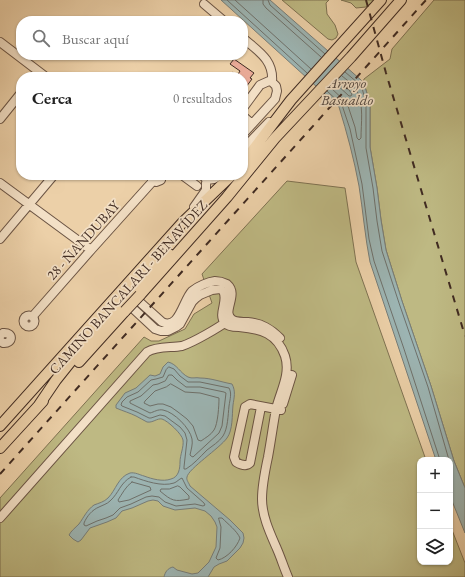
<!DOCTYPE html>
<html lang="es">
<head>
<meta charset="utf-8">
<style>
	body { margin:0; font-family:"EB Garamond",serif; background:#f2f2f2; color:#222 }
	.controls { position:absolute; right:12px; bottom:12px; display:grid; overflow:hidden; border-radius:8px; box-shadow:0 1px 3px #0004 }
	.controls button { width:36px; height:36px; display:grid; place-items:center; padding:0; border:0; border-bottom:1px solid #e0e0e0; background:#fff; color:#222; font:20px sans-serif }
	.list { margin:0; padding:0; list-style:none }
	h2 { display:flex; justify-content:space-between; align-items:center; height:52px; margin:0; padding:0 16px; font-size:17px }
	h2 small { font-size:13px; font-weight:400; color:#767676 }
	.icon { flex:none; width:22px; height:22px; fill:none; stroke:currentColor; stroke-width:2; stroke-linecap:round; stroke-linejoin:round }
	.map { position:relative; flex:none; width:465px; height:577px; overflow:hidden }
	.search { position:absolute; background:#fff; box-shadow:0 1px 3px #0004; left:16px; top:16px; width:232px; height:44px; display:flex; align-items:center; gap:10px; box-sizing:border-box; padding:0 14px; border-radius:16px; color:#767676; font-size:15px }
	.panel { position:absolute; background:#fff; box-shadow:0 1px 3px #0004; left:16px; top:72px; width:232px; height:108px; border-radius:16px }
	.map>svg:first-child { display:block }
</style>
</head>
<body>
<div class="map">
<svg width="465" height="577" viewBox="0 0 465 577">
	<rect width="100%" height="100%" fill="#ecd0a8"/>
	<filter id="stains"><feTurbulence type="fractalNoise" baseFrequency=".005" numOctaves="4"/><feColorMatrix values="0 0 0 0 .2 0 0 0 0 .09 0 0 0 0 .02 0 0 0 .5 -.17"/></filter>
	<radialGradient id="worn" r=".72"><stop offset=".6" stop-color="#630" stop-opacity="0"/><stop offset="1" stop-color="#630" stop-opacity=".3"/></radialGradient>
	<!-- green -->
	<path fill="#beb983" stroke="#7f7252" d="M282 0H329L326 3 327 14 335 25 338 34 336 38 332 40 328 39Z
		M341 0H375L366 7 356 8 351 3Z
		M434 0H465V488L454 461 431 386 402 301 386 250 381 220 377 188 370 147V103L365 87 363 84 364 79 390 59 392 49Z
		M287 181 345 188 356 262 426 460H420V562H450V525L465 563V577H0V498L144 337 151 341H159L185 329 194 314 212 303 202 274Z"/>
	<!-- water -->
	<path fill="#9cb4b2" stroke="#777d78" d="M221 0H270L361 80 365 87 370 103V147L377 188 381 220 386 250 402 301 431 386 454 461 465 488V533L450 496V460H436L370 262C365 237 363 211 359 186 354 159 347 133 339 107Z
		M168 362C177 364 180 373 188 377 192 379 196 377 200 378 211 378 221 382 232 384 236 391 234 398 233 405 232 415 233 430 227 438 220 448 188 469 187 477 186 480 189 483 190 486L230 520 243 533 244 538 243 543 240 548 227 561 219 564 214 567 208 577H164C165 572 168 568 173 567L177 570 192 574 198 573 209 562 216 547 217 527 215 522 211 516 205 511 195 508 175 510 163 506 158 501 153 500 148 501 132 508 122 511 116 518 107 522 90 528 81 540 78 542 73 539 69 535C71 531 75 528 79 524 84 517 87 510 94 505 99 503 104 502 108 498 116 490 118 477 130 473 135 472 140 475 144 476 152 479 163 482 171 479 179 477 180 468 180 462 180 455 184 447 183 440 182 434 168 421 162 419 157 418 153 423 147 422 143 420 140 418 136 416 130 413 123 411 116 408V405L125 393 136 388 150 375 155 376 160 374 163 367Z"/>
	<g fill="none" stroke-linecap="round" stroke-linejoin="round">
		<!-- shore -->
		<path stroke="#6e706a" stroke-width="1" d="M227 0 307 73
			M235 0 311 69
			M263 0V4L266 8 321 57
			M268 0 270 5 325 54
			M345 72 358 83 362 88 366 103V148L373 188 377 221 382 251 399 303 428 387 449 460
			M335 83 349 96H351L352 94 349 90 338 80
			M331 88 347 103 355 127 357 138 359 140 361 138C361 123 364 105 357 91 354 85 347 80 342 76
			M327 91 342 105 350 129 362 184 369 239 374 261 404 349 440 460
			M169 367 174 369 180 376 188 382H200L229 388C232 393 230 399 229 406 228 415 228 428 223 436 219 442 212 446 207 450 200 457 194 464 186 469H184V467L187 440 185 433 180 427 165 416 160 415 151 418H149L137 412 122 406 121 405 122 402 127 397 138 392 151 380 156 379 163 377 166 370Z
			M169 375H172L177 380 186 387H200L224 392 226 393 222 426 219 433 193 457 191 456 190 455C191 450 193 444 192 439 190 428 174 412 163 410 158 409 154 412 150 413L130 403V401L141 396 153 385 158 384 165 381Z
			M171 384 185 392 200 393 219 398C219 405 218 424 214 430 211 435 205 438 201 441L198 440 193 426 187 419 178 412 171 407 163 404H158L150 406 144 403 145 401 155 391 166 387Z
			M131 477H134C145 481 162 487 174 483 177 482 179 479 182 478L187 488 204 503 205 505 203 506 195 504 176 506 165 502 159 497 152 496 146 497 131 504 120 508 113 515 106 518 97 521 86 526 84 525V523C87 516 92 510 99 507 103 505 107 504 110 501 119 493 120 483 131 477Z
			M132 482 150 487 151 490 129 500 119 502 118 500C122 494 126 486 132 482Z
			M178 486 180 487 189 496V499C174 502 172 501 160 491L161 489H169Z
			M219 518H222C228 524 237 531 240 538 237 547 227 558 218 560L216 558 220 548 221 527 219 520Z"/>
	</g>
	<!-- building -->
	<path fill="#e8a996" stroke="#402b22" d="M234 59 254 73 250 78 252 79 243 91V77H229L232 72 237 76 240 71 230 64Z"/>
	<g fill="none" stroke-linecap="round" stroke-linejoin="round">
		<defs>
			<path id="minor" d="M204 4 224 21
				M243 38C258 51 274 60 272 82
				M0 42 46 77
				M243 108 260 85 269 81 272 82 276 86 277 91 275 99 243 134
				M243 116 252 124
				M0 119 21 93
				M243 149 269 122
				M151 175 152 180 156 182 161 180 162 175
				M182 175 197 186
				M202 175 207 180 214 179 221 175
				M0 183 91 250
				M194 207 206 190V183L207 180
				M0 239 54 175
				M133 296 162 322C179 331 183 300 192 291 198 286 208 282 215 281 219 281 223 282 227 284 240 295 220 313 233 320 237 322 243 322 248 322 262 323 271 329 280 338
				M127 303 155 329 161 331H168L176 327 180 324 192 302 196 298 200 295 212 290 220 289 223 291C229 301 217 314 225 323 228 327 235 327 239 327 261 329 277 333 285 356 291 374 280 392 276 409 273 425 271 441 268 457 265 471 262 485 262 499 262 516 270 533 277 549 281 558 284 568 288 577
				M23.5 321a5.5 5.5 0 1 1 11 0a5.5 5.5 0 1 1-11 0Z
				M33 316 91 250 153 181
				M0 336 3 333C14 332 13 344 3 343L0 340
				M283 404 292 375
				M261 407 250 463C246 467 241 465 236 462L234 457 245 407 250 404 281 410
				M0 518 147 352C157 346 171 348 182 346 194 342 218 328 229 320"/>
			<path id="major" d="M243 163 291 100 381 0
				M140 295 227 197 275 138 351 57 401 0
				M79 362 125 311
				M39 405 56 380 88 340 157 265 169 254
				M0 426 183 222 232 175
				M0 448 43 401"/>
		</defs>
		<!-- minor casing -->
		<use href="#minor" stroke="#6b5444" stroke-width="10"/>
		<!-- major casing -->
		<use href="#major" stroke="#402b22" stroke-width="12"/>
		<!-- minor -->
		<use href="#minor" stroke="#f3e0c6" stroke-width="8"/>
		<!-- major -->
		<use href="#major" stroke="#ecd0a8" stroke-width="10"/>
		<!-- rail -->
		<path stroke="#402b22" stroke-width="2" stroke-dasharray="7 7" stroke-linecap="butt" d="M366 0 386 73 465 336
			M0 474 331 106 426 0"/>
		<defs>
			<path id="major-bridge" d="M125 311 140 295"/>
		</defs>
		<!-- major-bridge casing -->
		<use href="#major-bridge" stroke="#402b22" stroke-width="12" stroke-linecap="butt"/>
		<!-- major-bridge -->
		<use href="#major-bridge" stroke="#ecd0a8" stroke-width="10"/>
	</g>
	<g text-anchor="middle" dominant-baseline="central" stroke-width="3.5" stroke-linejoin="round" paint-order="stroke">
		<!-- street labels -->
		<g font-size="14" fill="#402b22" stroke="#f3e0c6">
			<text transform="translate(83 240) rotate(-48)">28 - ÑANDUBAY</text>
			<text transform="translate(128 287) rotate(-48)">CAMINO BANCALARI - BENAVÍDEZ</text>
		</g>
		<!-- water labels -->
		<g font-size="15" font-style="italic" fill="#52463f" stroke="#f3e0c6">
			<text x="347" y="82">Arroyo<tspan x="347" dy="17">Basualdo</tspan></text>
		</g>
	</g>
	<rect width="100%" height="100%" filter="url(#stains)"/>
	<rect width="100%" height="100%" fill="url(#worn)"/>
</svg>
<div class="controls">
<button>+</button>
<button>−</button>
<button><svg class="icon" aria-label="layers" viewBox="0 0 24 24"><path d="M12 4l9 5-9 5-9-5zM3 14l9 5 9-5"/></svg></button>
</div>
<div class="search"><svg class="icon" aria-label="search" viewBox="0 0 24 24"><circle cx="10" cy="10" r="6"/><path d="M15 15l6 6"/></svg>Buscar aquí</div>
<section class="panel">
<h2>Cerca<small>0 resultados</small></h2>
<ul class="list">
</ul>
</section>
</div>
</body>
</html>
